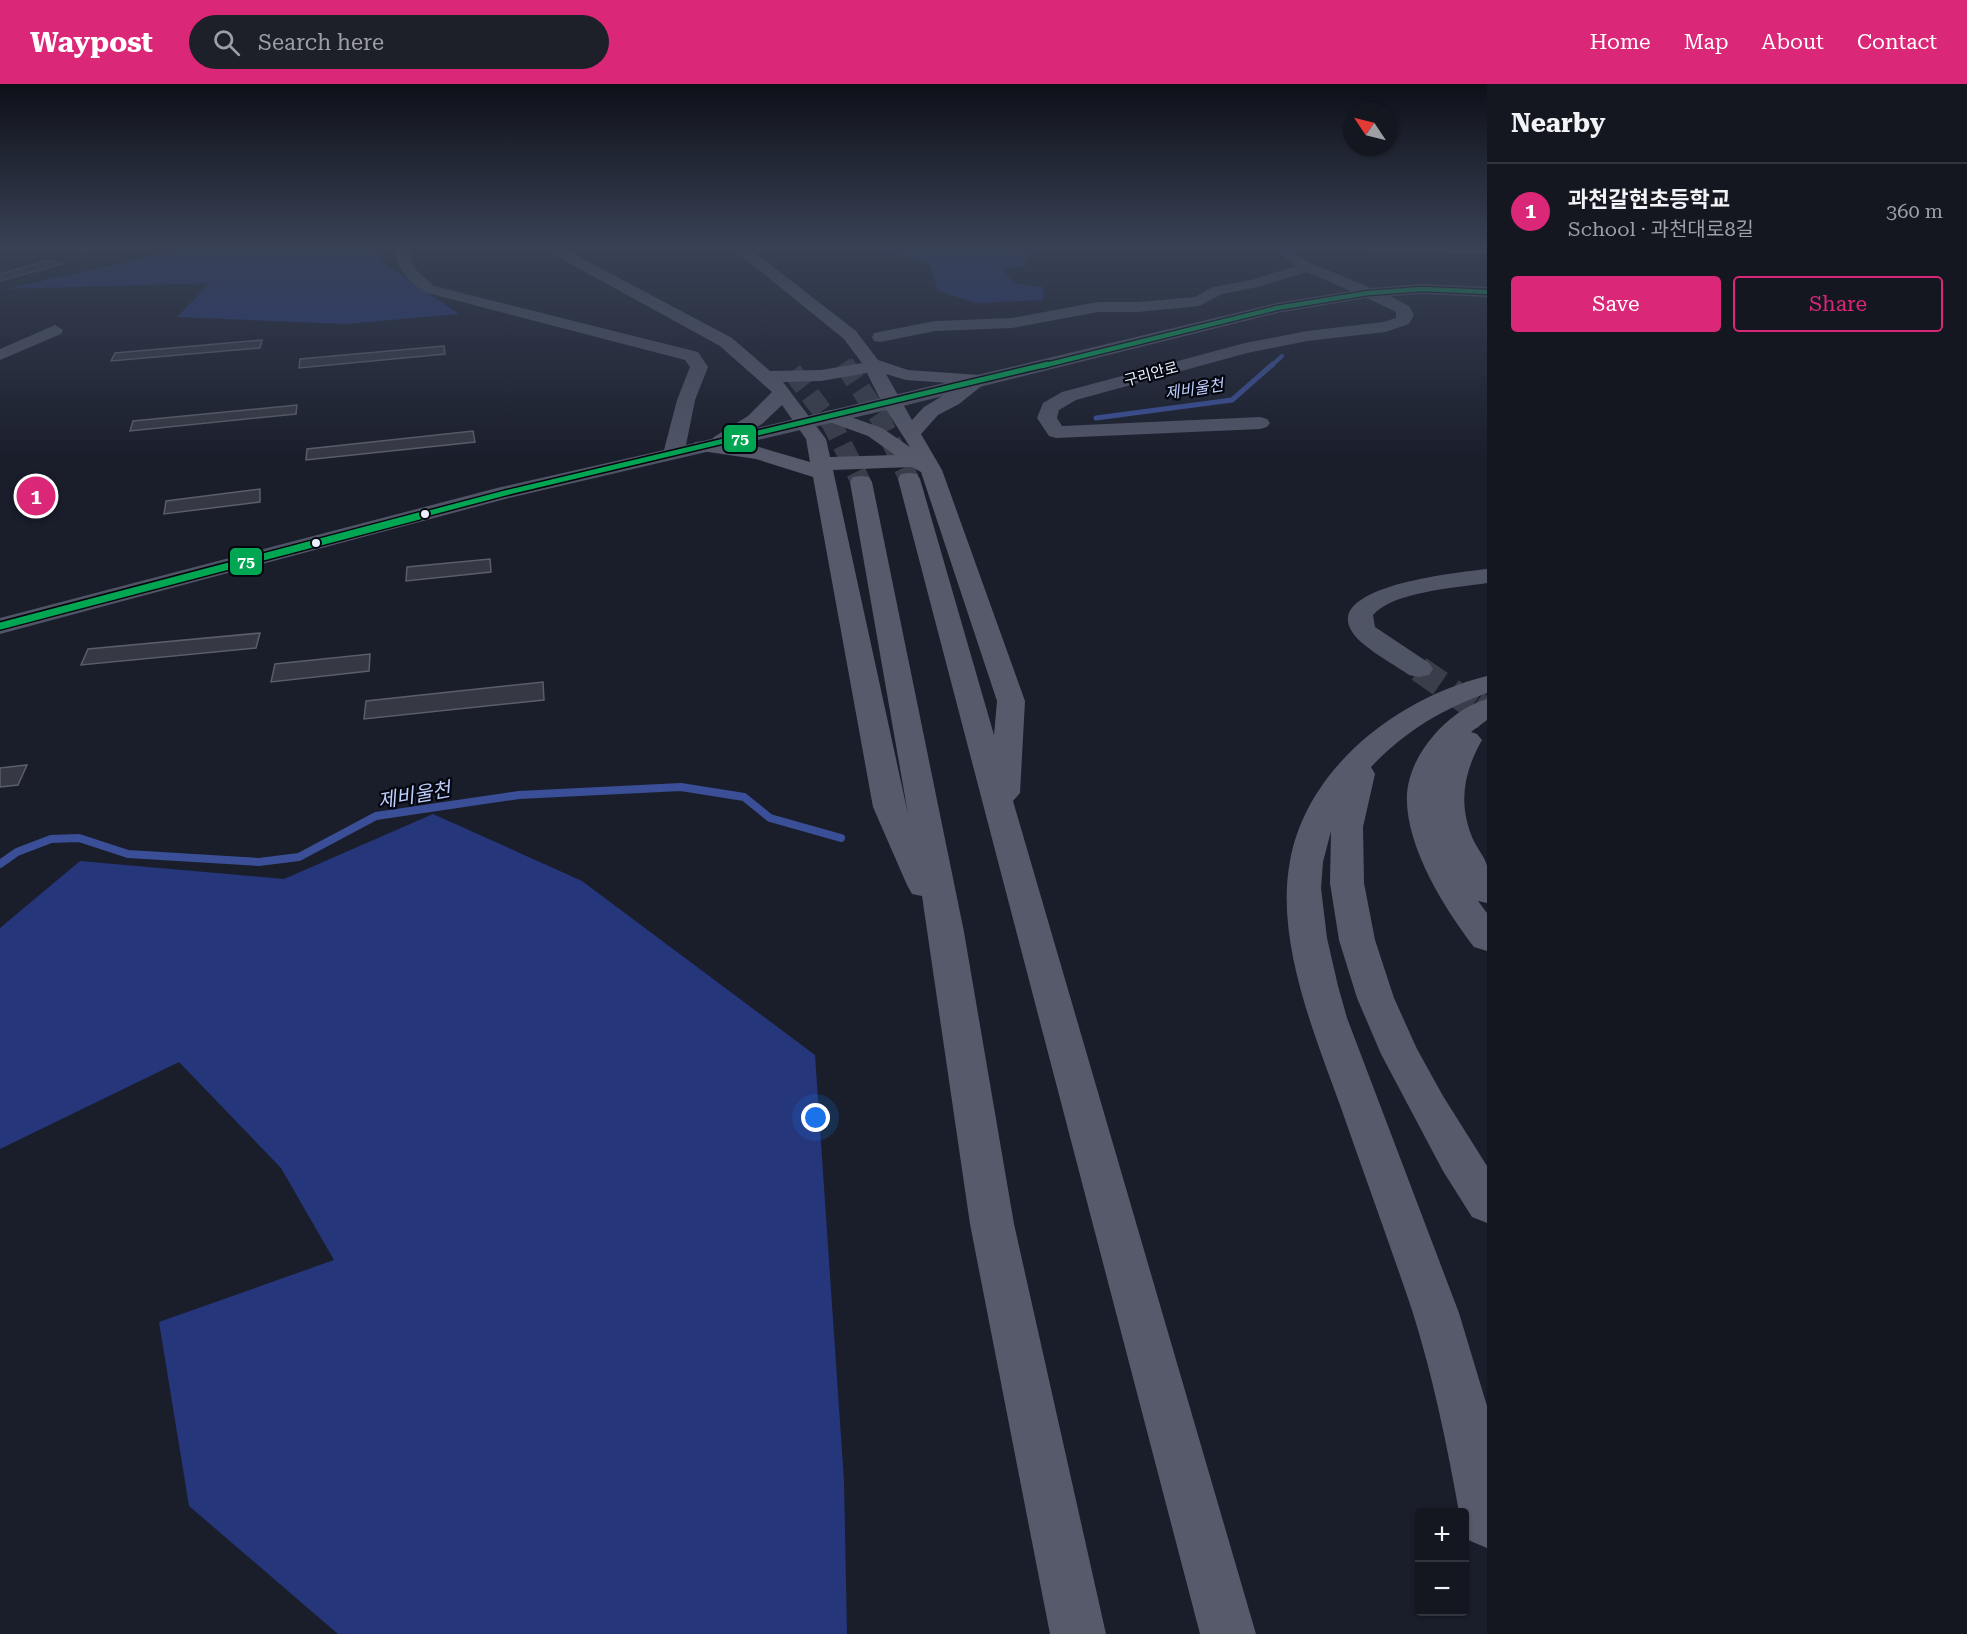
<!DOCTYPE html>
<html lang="en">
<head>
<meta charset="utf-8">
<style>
	body { margin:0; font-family:"Roboto Serif","Noto Sans KR",serif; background:#1d1f29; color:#f1f3f6 }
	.controls { position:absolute; right:18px; bottom:18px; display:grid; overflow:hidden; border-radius:6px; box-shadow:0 2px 4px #0004 }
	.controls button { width:54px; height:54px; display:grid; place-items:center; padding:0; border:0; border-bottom:2px solid #33353e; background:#141620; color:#f1f3f6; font:30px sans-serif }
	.compass { position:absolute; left:1343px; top:18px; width:54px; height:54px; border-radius:50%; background:#141620; box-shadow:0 2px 4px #0004; rotate:305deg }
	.you { position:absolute; left:816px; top:1034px; width:21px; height:21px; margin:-15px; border:4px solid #fff; border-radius:50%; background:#1a73e8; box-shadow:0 0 0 9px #1a73e833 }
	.badge { display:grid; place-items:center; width:39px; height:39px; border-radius:50%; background:#db2777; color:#fff; font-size:20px; font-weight:700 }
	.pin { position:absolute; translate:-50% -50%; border:3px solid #fff; box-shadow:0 2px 6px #0006 }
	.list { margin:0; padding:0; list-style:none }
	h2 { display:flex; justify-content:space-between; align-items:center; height:78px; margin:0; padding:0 24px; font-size:26px }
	h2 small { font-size:20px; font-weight:400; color:#9d9fa5 }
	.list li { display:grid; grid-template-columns:39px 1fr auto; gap:18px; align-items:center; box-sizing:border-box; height:96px; padding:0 24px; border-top:2px solid #33353e }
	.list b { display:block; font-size:22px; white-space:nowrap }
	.list p { margin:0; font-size:20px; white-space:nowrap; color:#9d9fa5 }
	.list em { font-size:20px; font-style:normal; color:#9d9fa5 }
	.actions { display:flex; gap:12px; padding:18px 24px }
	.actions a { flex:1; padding:14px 0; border:2px solid #db2777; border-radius:6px; text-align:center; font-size:21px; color:#db2777 }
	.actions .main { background:#db2777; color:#fff }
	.icon { flex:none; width:33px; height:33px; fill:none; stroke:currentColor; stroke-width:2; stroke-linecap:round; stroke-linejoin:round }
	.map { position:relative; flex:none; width:1487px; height:1550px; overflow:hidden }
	header { display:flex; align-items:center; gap:36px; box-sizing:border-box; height:84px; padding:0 30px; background:#db2777; color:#fff }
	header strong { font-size:28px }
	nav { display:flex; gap:33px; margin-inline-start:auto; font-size:21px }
	.search { width:420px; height:54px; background:#1d1f29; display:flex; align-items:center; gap:15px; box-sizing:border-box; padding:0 21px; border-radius:33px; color:#9d9fa5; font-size:22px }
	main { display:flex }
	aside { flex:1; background:#141620 }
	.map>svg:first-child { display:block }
</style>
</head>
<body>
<header>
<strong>Waypost</strong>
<div class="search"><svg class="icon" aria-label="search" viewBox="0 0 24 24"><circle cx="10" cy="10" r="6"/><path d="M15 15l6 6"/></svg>Search here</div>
<nav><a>Home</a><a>Map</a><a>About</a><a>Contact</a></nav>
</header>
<main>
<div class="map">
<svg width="1487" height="1550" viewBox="0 0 1487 1550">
	<rect width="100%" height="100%" fill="#1a1e2b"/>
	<!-- forest -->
	<path fill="#25367b" d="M266 161 374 163 385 180 459 230 346 240 177 233 210 199 6 205 182 166Z
		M864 162 1030 168 1024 182 1002 184 1013 199 1043 203V216L976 219 938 207 929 178Z
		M433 730 582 797 815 971 844 1397 847 1550H338L189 1422 159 1238 334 1176 281 1084 179 978 0 1065V844L80 777 284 795Z"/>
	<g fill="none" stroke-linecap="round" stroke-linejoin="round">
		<!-- stream-far2 -->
		<path stroke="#3a4f98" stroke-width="4" d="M1271 282 1282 272"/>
		<!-- stream-far1 -->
		<path stroke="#3a4f98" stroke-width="5" d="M1096 334 1232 316 1273 280"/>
		<!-- stream -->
		<path stroke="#3a4f98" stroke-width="8" d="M0 780 17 768 51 755 79 754 128 770 259 778 299 773 376 732 519 711 681 703 744 713 770 734 841 754"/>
	</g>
	<!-- building -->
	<path fill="#363944" stroke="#5a5e6a" stroke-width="1.5" d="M49 176 62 180 0 197V190Z
		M262 256 260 264 111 277 115 269Z
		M444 262 445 270 299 284 300 275Z
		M297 321 296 330 130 347 133 337Z
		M473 347 475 358 306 376 307 365Z
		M260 405V418L164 430 166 417Z
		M490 475 491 488 406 497 407 483Z
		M260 549 256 564 81 581 88 565Z
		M370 570 369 587 271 598 275 580Z
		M543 598 544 616 364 635 366 617Z
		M27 681 18 701 0 703V684Z"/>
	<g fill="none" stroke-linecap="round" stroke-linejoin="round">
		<!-- minor-tunnel-far1 -->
		<path stroke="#3a3e4b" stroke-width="26" stroke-dasharray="26 13" stroke-linecap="butt" d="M1419 585 1476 624"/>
		<!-- minor-tunnel -->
		<path stroke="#3a3e4b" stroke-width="32" stroke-dasharray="32 16" stroke-linecap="butt" d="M1474 622 1487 631"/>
		<!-- highway-tunnel-far1 -->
		<path stroke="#3a3e4b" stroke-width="16" stroke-dasharray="16 8" stroke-linecap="butt" d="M843 279 845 282"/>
		<!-- highway-tunnel -->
		<path stroke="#3a3e4b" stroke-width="20" stroke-dasharray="20 10" stroke-linecap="butt" d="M844 280 880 334 909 395
			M792 287 832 340 861 398"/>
		<!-- minor -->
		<path fill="#505566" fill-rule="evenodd" d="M61 161H83L91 166 84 170 63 164Z
			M394 161H408L415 185 434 202 698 268 708 283 695 316 686 361 1277 219 1351 207 1307 188 1258 203 1222 210 1199 222 1138 228H1098L1012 244 935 247 880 258 874 257 872 253 874 249 935 237 1012 234 1098 218H1138L1195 213 1213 203 1251 196 1296 182 1278 168 1285 164 1313 180 1371 204 1423 200 1487 203V213L1423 210 1390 212 1409 222 1414 231 1409 240 1385 248 1307 257 1247 269 1076 316 1059 326 1057 334 1062 342 1260 333 1267 335 1270 339 1267 343 1260 345 1056 354 1049 352 1037 334 1043 319 1062 308 1245 259 1307 247 1383 238 1396 234V228L1367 214 1277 229 891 325 509 414 0 550V534L497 404 664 366 677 316 690 283 685 276 424 208C407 196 395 182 394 161Z
			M55 241 63 246 61 250 0 276V265Z
			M1487 485V499C1457 504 1394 507 1373 531L1375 543 1429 579 1433 585 1429 591 1419 593 1409 591C1394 580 1359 562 1351 546 1326 501 1462 488 1487 485Z"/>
		<!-- highway -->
		<path fill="#565a6b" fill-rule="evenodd" d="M552 161 559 162 732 254 770 287 821 286 862 279 844 255 749 178 724 161H741L759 172 856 247 878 276 908 286 980 291 986 292 989 296 959 320 938 331 921 350 942 386 1025 617 1020 709 1013 717 1256 1550H1200L898 395 901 390 909 389 917 390 920 395 994 651 997 617 921 388 912 383 833 386 908 730 850 398 853 393 861 392 869 393 872 398 964 848 1014 1140 1106 1550H1050L970 1140 922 812 912 810 907 801 873 723 813 393 756 375 695 366 692 362 695 358 711 357 714 353 748 332 772 308 720 262 549 168 547 165ZM867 289 882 319 910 363 882 344 831 326 824 328 821 332 824 336 868 352 895 371 830 373 826 355 783 298 821 297ZM886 290 906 296 962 300 924 323 912 336ZM782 321 806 355 810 378 759 363 731 359 762 340Z
			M1176 161 1487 162V170L1183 165Z
			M1487 592V609C1442 625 1404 648 1371 683L1375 690 1363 743 1364 799 1375 856 1394 914 1417 965 1443 1012 1487 1082V1139L1472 1133 1443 1087 1381 970 1357 914 1339 856 1330 799 1331 747 1323 778 1321 804 1327 854 1338 902 1347 934 1459 1229 1487 1322V1464L1468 1456 1464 1447V1428H1459C1447 1361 1433 1292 1412 1226 1389 1158 1364 1090 1340 1021 1314 949 1275 856 1290 777 1307 683 1398 614 1487 592Z
			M1487 615V636L1471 648 1477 650 1482 656C1464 688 1458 718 1472 753 1476 763 1485 773 1487 782 1487 793 1487 808 1487 819L1478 817 1487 829V867L1474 863C1444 824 1404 760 1407 709 1409 687 1420 667 1434 651 1448 635 1466 621 1487 615Z"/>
		<defs>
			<path id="bus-1-far2" d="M1042 282 1277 224 1368 209 1423 205 1487 208"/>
			<path id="bus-1-far1" d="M414 433 505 409 1048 280"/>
			<path id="bus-1" d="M0 542 419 432"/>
		</defs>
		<!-- bus-1-far2 casing -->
		<use href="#bus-1-far2" stroke="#040610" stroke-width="7"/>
		<!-- bus-1-far1 casing -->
		<use href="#bus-1-far1" stroke="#040610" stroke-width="8"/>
		<!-- bus-1 casing -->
		<use href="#bus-1" stroke="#040610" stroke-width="10"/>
		<!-- bus-1-far2 -->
		<use href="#bus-1-far2" stroke="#00a651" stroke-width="4.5"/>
		<!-- bus-1-far1 -->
		<use href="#bus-1-far1" stroke="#00a651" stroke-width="5"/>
		<!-- bus-1 -->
		<use href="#bus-1" stroke="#00a651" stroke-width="7"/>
	</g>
	<!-- sky -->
	<linearGradient id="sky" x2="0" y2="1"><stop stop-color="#0e1018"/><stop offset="0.43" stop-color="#384155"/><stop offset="1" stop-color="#384155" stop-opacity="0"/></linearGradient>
	<rect width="1487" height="378" fill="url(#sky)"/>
	<!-- markers -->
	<g fill="#ecf1fe" stroke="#040610" stroke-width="2">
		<circle cx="425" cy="430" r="5"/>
		<circle cx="316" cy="459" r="5"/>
	</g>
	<g text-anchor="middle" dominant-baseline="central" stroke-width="4.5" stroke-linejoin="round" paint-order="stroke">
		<!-- far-street labels -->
		<g font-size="15" fill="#ecf1fe" stroke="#040610">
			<text transform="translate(1151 290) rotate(-15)">구리안로</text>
		</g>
		<!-- far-water labels -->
		<g font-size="16" font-style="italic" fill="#becefa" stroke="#040610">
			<text transform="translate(1194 305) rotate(-9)">제비울천</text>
		</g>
		<!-- water labels -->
		<g font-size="20" font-style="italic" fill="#becefa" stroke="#040610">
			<text transform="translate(414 711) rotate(-10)">제비울천</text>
		</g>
	</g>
	<g stroke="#040610" stroke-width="2">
		<rect x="723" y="340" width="34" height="29" rx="6" fill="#00a651"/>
		<rect x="229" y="463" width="34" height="29" rx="6" fill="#00a651"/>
	</g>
	<g font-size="16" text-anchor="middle" font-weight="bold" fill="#fff">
		<text x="740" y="360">75</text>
		<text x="246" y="483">75</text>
	</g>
</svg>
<div class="controls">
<button>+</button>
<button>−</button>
</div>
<svg class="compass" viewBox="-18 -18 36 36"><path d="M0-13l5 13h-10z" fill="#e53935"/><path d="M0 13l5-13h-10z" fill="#9d9fa5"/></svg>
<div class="you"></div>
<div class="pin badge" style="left:36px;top:412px">1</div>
</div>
<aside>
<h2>Nearby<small></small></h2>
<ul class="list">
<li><span class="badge">1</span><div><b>과천갈현초등학교</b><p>School · 과천대로8길</p></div><em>360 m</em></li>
</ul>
<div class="actions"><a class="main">Save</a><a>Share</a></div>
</aside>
</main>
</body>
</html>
